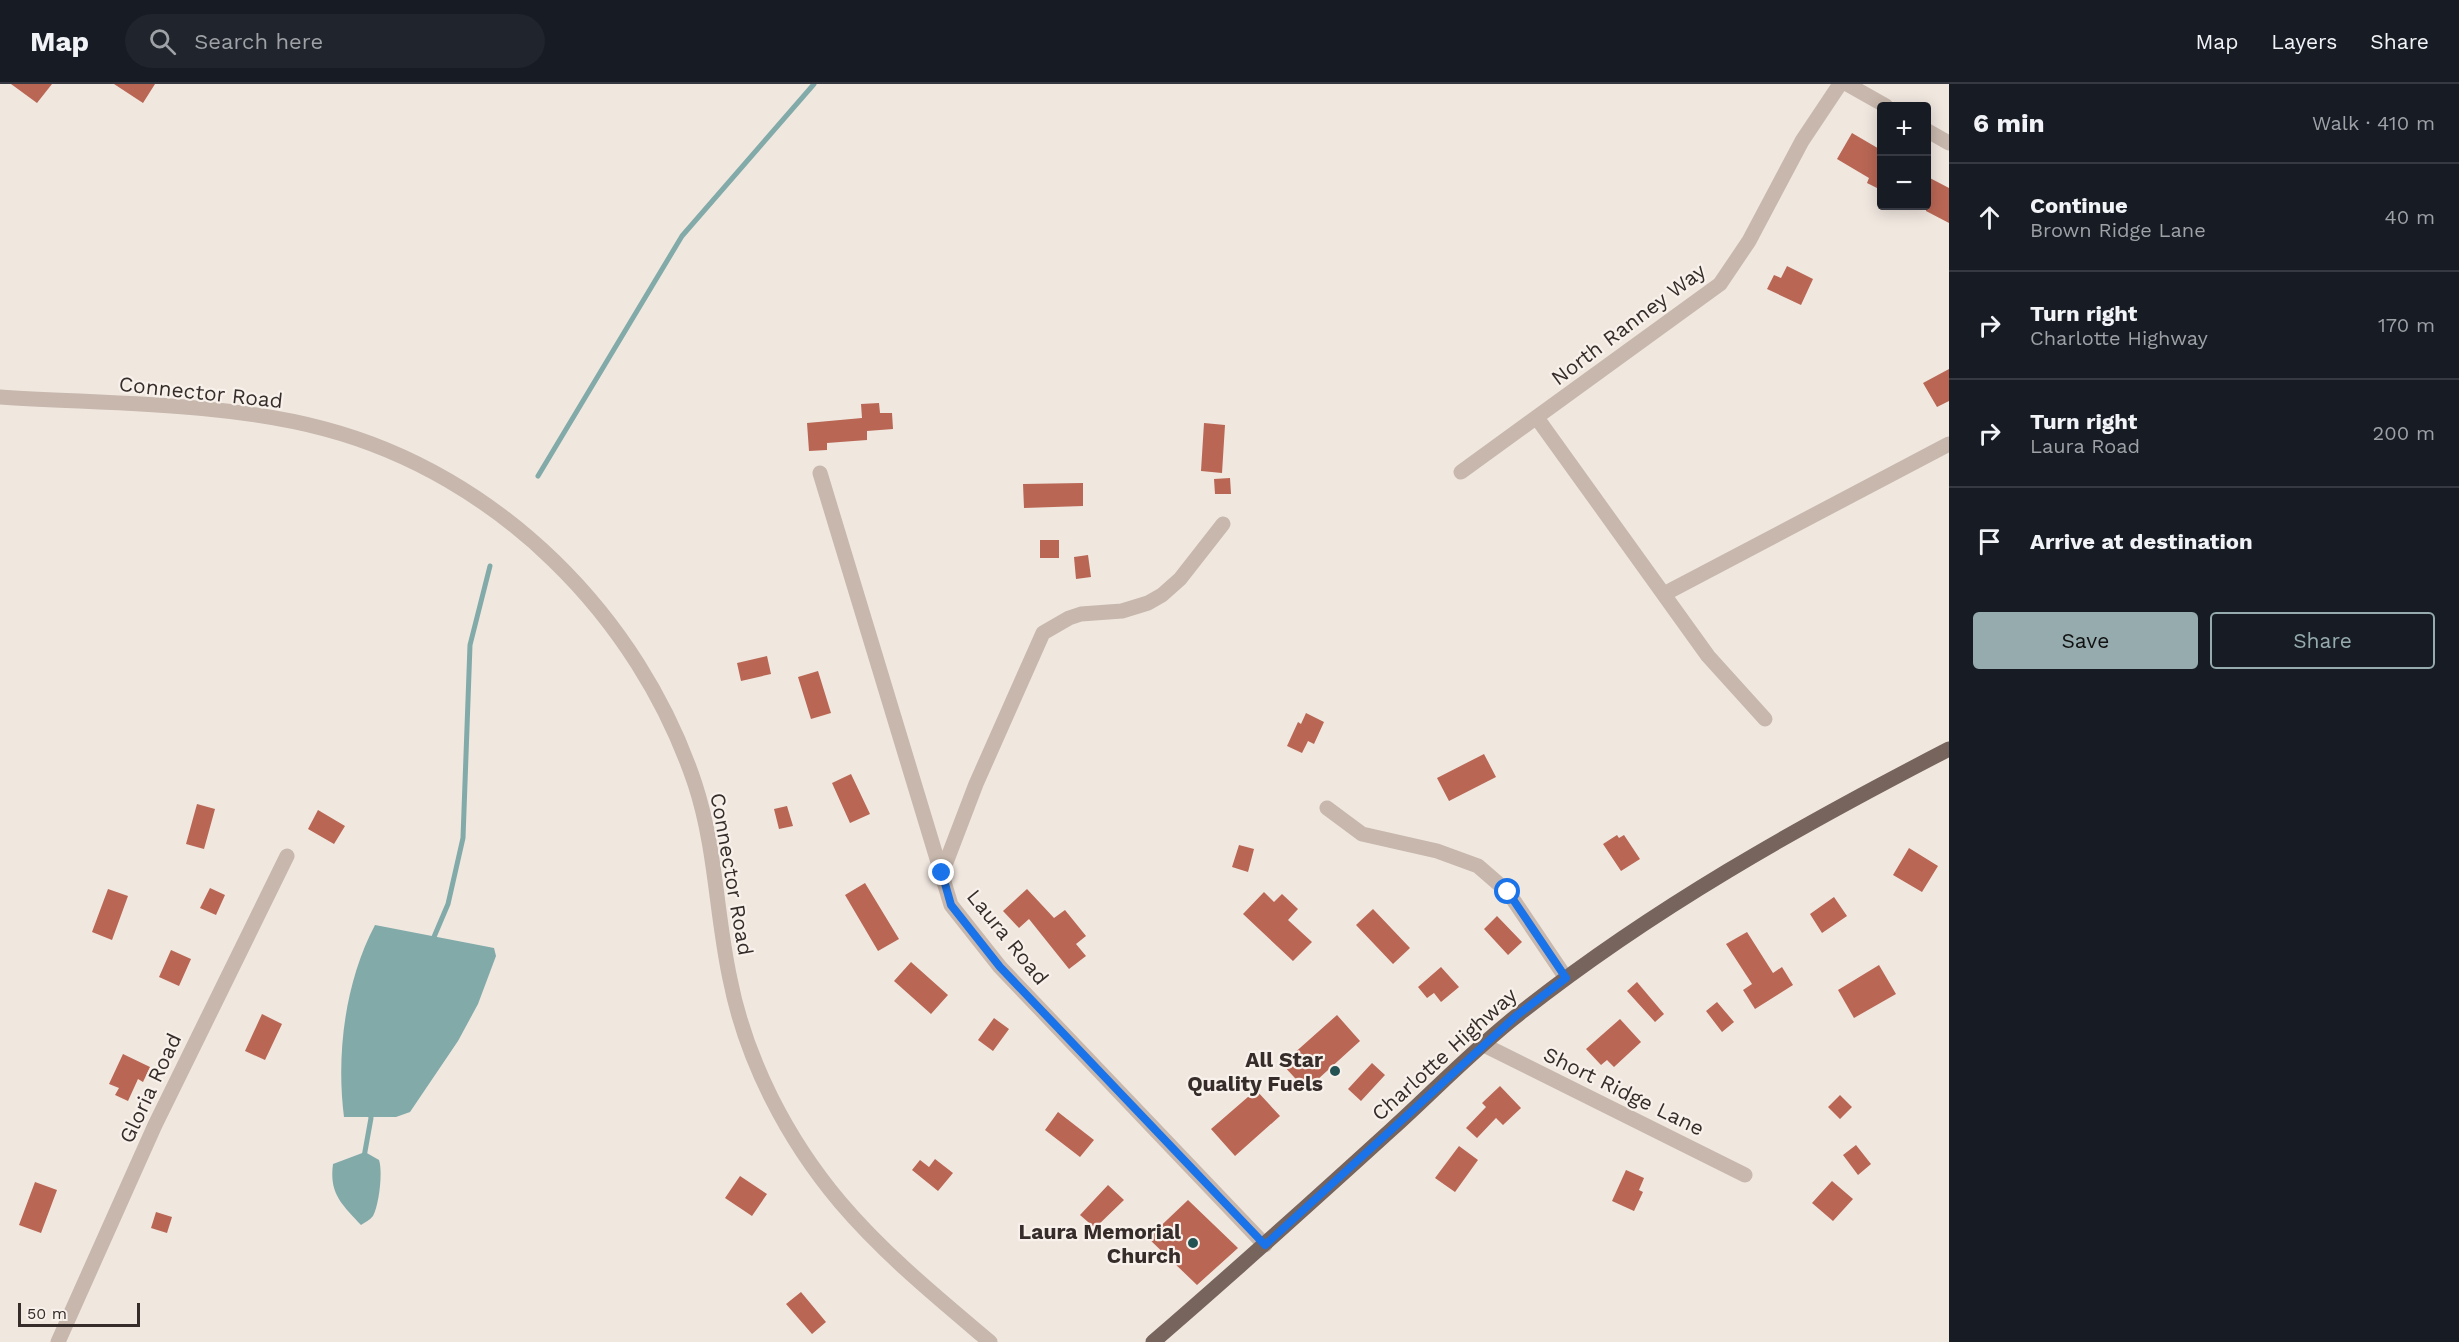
<!DOCTYPE html>
<html lang="en">
<head>
<meta charset="utf-8">
<style>
	body { margin:0; font-family:"Work Sans",sans-serif; background:#20242c; color:#f1f3f6 }
	.controls { position:absolute; right:18px; top:18px; display:grid; overflow:hidden; border-radius:6px; box-shadow:0 3px 15px #0003 }
	.controls button { width:54px; height:54px; display:grid; place-items:center; padding:0; border:0; border-bottom:2px solid #363941; background:#171b24; color:#f1f3f6; font:30px sans-serif }
	.scale { position:absolute; left:18px; bottom:15px; width:122px; box-sizing:border-box; padding-left:6px; border:3px solid #362d2a; border-top:0; font-size:16px; line-height:21px; white-space:nowrap; color:#362d2a; -webkit-text-stroke:4px #f8f1eb; paint-order:stroke }
	.stop { position:absolute; width:18px; height:18px; margin:-14px; border:4px solid #1a73e8; border-radius:50%; background:#fff }
	.stop.end { background:#1a73e8; border-color:#fff; box-shadow:0 2px 6px #0008 }
	.list { margin:0; padding:0; list-style:none }
	h2 { display:flex; justify-content:space-between; align-items:center; height:78px; margin:0; padding:0 24px; font-size:26px }
	h2 small { font-size:20px; font-weight:400; color:#9ea1a6 }
	.list li { display:grid; grid-template-columns:39px 1fr auto; gap:18px; align-items:center; box-sizing:border-box; height:108px; padding:0 24px; border-top:2px solid #363941 }
	.list b { display:block; font-size:22px; white-space:nowrap }
	.list p { margin:0; font-size:20px; white-space:nowrap; color:#9ea1a6 }
	.list em { font-size:20px; font-style:normal; color:#9ea1a6 }
	.actions { display:flex; gap:12px; padding:18px 24px }
	.actions a { flex:1; padding:14px 0; border:2px solid #95abad; border-radius:6px; text-align:center; font-size:21px; color:#95abad }
	.actions .main { background:#95abad; color:#111 }
	.icon { flex:none; width:33px; height:33px; fill:none; stroke:currentColor; stroke-width:2; stroke-linecap:round; stroke-linejoin:round }
	.map { position:relative; flex:none; width:1949px; height:1258px; overflow:hidden }
	header { display:flex; align-items:center; gap:36px; box-sizing:border-box; height:84px; padding:0 30px; background:#171b24; border-bottom:2px solid #363941 }
	header strong { font-size:28px }
	nav { display:flex; gap:33px; margin-inline-start:auto; font-size:21px }
	.search { width:420px; height:54px; background:#20242c; display:flex; align-items:center; gap:15px; box-sizing:border-box; padding:0 21px; border-radius:33px; color:#9ea1a6; font-size:22px }
	main { display:flex }
	aside { flex:1; background:#171b24 }
	.map>svg:first-child { display:block }
</style>
</head>
<body>
<header>
<strong>Map</strong>
<div class="search"><svg class="icon" aria-label="search" viewBox="0 0 24 24"><circle cx="10" cy="10" r="6"/><path d="M15 15l6 6"/></svg>Search here</div>
<nav><a>Map</a><a>Layers</a><a>Share</a></nav>
</header>
<main>
<div class="map">
<svg width="1949" height="1258" viewBox="0 0 1949 1258">
	<rect width="100%" height="100%" fill="#f0e7df"/>
	<!-- water -->
	<path fill="#81aaa9" d="M375 841 494 864 496 872 478 920 458 957 410 1028 396 1033H344C336 970 345 898 375 841Z
		M365 1068 379 1076C383 1088 379 1121 373 1132 370 1136 365 1138 361 1141 342 1120 329 1110 333 1080Z"/>
	<g fill="none" stroke-linecap="round" stroke-linejoin="round">
		<!-- stream -->
		<path stroke="#81aaa9" stroke-width="5" d="M538 392 682 152 814 0
			M431 860 448 820 463 754 470 561 490 482
			M364 1073 371 1034 370 1029"/>
	</g>
	<!-- building -->
	<path fill="#b96654" d="M11 0H52L37 19Z
		M114 0H155L143 19Z
		M1852 49 1881 66V106L1867 99 1869 94 1837 75Z
		M1926 92 1949 104V139L1926 127Z
		M1787 182 1813 195 1801 221 1767 205 1774 191 1781 194Z
		M1949 285V317L1937 323 1923 299Z
		M879 319 880 329H892L893 345 867 347V356L827 359V366L809 367 807 339 862 334 861 320Z
		M1204 339 1225 341 1222 389 1201 387Z
		M1230 394 1231 410H1215L1214 395Z
		M1083 399V422L1024 424 1023 400Z
		M1040 456H1059V474H1040Z
		M1088 471 1091 493 1076 495 1074 473Z
		M767 572 771 590 741 597 737 579Z
		M818 587 831 629 811 635 798 593Z
		M1306 629 1324 638 1314 660 1308 657 1302 669 1287 662 1298 638 1301 640Z
		M1484 670 1496 693 1449 717 1437 694Z
		M851 690 870 730 850 739 832 699Z
		M197 720 215 725 204 765 186 760Z
		M787 722 793 742 779 745 774 725Z
		M318 726 345 742 334 760 308 745Z
		M1617 751 1619 754 1624 751 1640 775 1621 787 1603 760Z
		M1239 761 1254 765 1248 788 1232 783Z
		M1909 764 1938 782 1922 808 1893 791Z
		M865 799 899 855 878 867 845 811Z
		M210 804 225 811 216 831 200 824Z
		M108 805 128 812 112 856 92 848Z
		M1027 805 1054 834 1065 826 1086 852 1076 860 1086 872 1069 885 1029 835 1019 844 1003 827Z
		M1264 808 1274 818 1282 810 1298 825 1288 836 1312 858 1293 877 1243 830Z
		M1834 813 1847 832 1822 849 1810 830Z
		M1373 825 1410 864 1393 880 1356 841Z
		M1497 832 1522 858 1508 871 1484 845Z
		M1747 848 1773 889 1782 883 1793 901 1755 925 1743 906 1752 900 1726 860Z
		M171 866 191 875 179 902 159 893Z
		M911 878 948 911 931 930 894 897Z
		M1879 881 1896 910 1854 934 1838 906Z
		M1441 883 1459 903 1441 918 1434 909 1427 914 1418 903Z
		M1637 898 1664 930 1655 938 1627 907Z
		M1717 918 1734 938 1722 948 1706 927Z
		M262 930 282 940 265 976 245 967Z
		M1337 931 1360 957 1306 1006 1282 980Z
		M994 934 1009 945 993 967 978 956Z
		M1620 935 1641 958 1614 983 1607 976 1601 981 1586 965Z
		M123 970 150 983 143 998 138 995 128 1017 115 1011 119 1004 109 1000Z
		M1372 979 1385 991 1361 1017 1348 1005Z
		M1500 1002 1521 1024 1503 1041 1496 1034 1477 1054 1466 1044 1486 1023 1482 1019Z
		M1256 1006 1280 1032 1235 1072 1211 1045Z
		M1840 1011 1852 1023 1840 1035 1828 1023Z
		M1058 1028 1094 1056 1080 1073 1045 1046Z
		M1856 1061 1871 1080 1858 1091 1843 1071Z
		M1459 1062 1478 1076 1455 1108 1435 1094Z
		M935 1075 953 1089 938 1107 912 1086 920 1076 929 1083Z
		M1626 1086 1644 1094 1639 1106 1643 1108 1634 1127 1612 1117Z
		M740 1092 767 1110 752 1132 725 1114Z
		M1832 1097 1853 1115 1833 1137 1812 1119Z
		M35 1098 57 1106 41 1149 19 1141Z
		M1108 1101 1124 1116 1095 1144 1080 1131Z
		M1188 1116 1238 1164 1197 1201 1148 1154Z
		M156 1128 172 1133 167 1149 151 1144Z
		M801 1208 826 1238 812 1250 786 1220Z"/>
	<g fill="none" stroke-linecap="round" stroke-linejoin="round">
		<!-- minor -->
		<path stroke="#c7b7ac" stroke-width="15" d="M1847 0 1886 22
			M1926 46 1949 59
			M0 313C104 320 225 318 325 345 498 391 639 532 695 700 716 764 716 830 730 895 746 976 787 1055 840 1118 884 1170 938 1214 990 1258
			M1537 334 1708 572 1765 635
			M1461 388 1720 200 1749 157 1802 57 1840 0
			M820 389 951 821 1000 883 1265 1161
			M1664 510 1949 360
			M1327 724 1362 750 1437 767 1478 782 1508 808 1566 894
			M942 789 976 700 1043 549 1069 534 1081 530 1122 527 1148 519 1162 511 1180 495 1223 440
			M1484 961 1745 1091
			M58 1258 155 1041 287 772"/>
		<!-- major -->
		<path stroke="#76645d" stroke-width="15" d="M1153 1258C1234 1188 1313 1117 1392 1045 1434 1007 1474 965 1519 930 1653 824 1798 743 1949 665"/>
	</g>
	<g fill="none" stroke-linecap="round" stroke-linejoin="round">
		<!-- route -->
		<path stroke="#1a73e8" stroke-width="8" d="M942 789 951 821 1000 883 1265 1161 1516 932 1566 894 1508 808"/>
	</g>
	<!-- markers -->
	<g fill="#245353" stroke="#f8f1eb" stroke-width="2">
		<circle cx="1335" cy="987" r="6"/>
		<circle cx="1193" cy="1159" r="6"/>
	</g>
	<g text-anchor="middle" dominant-baseline="central" stroke-width="4.5" stroke-linejoin="round" paint-order="stroke">
		<!-- street labels -->
		<g font-size="21" fill="#362d2a" stroke="#f8f1eb">
			<text transform="translate(1628 240) rotate(-37)">North Ranney Way</text>
			<text transform="translate(201 308) rotate(6)">Connector Road</text>
			<text transform="translate(732 790) rotate(80)">Connector Road</text>
			<text transform="translate(1008 853) rotate(51)">Laura Road</text>
			<text transform="translate(1444 970) rotate(-42)">Charlotte Highway</text>
			<text transform="translate(150 1004) rotate(-65)">Gloria Road</text>
			<text transform="translate(1624 1007) rotate(26)">Short Ridge Lane</text>
		</g>
		<!-- poi labels -->
		<g font-size="21" font-weight="bold" fill="#362d2a" stroke="#f8f1eb" text-anchor="end">
			<text x="1323" y="975">All Star<tspan x="1323" dy="24">Quality Fuels</tspan></text>
			<text x="1181" y="1147">Laura Memorial<tspan x="1181" dy="24">Church</tspan></text>
		</g>
	</g>
</svg>
<div class="controls">
<button>+</button>
<button>−</button>
</div>
<div class="scale">50 m</div>
<div class="stop" style="left:1508px;top:808px"></div>
<div class="stop end" style="left:942px;top:789px"></div>
</div>
<aside>
<h2>6 min<small>Walk · 410 m</small></h2>
<ul class="list">
<li><svg class="icon" aria-label="ahead" viewBox="0 0 24 24"><path d="M12 20V5M6 11l6-6 6 6"/></svg><div><b>Continue</b><p>Brown Ridge Lane</p></div><em>40 m</em></li>
<li><svg class="icon" aria-label="right" viewBox="0 0 24 24"><path d="M7 20v-9h11M14 6l5 5-5 5"/></svg><div><b>Turn right</b><p>Charlotte Highway</p></div><em>170 m</em></li>
<li><svg class="icon" aria-label="right" viewBox="0 0 24 24"><path d="M7 20v-9h11M14 6l5 5-5 5"/></svg><div><b>Turn right</b><p>Laura Road</p></div><em>200 m</em></li>
<li><svg class="icon" aria-label="arrive" viewBox="0 0 24 24"><path d="M6 21V4h12l-3 4 3 4H6"/></svg><div><b>Arrive at destination</b></div></li>
</ul>
<div class="actions"><a class="main">Save</a><a>Share</a></div>
</aside>
</main>
</body>
</html>
